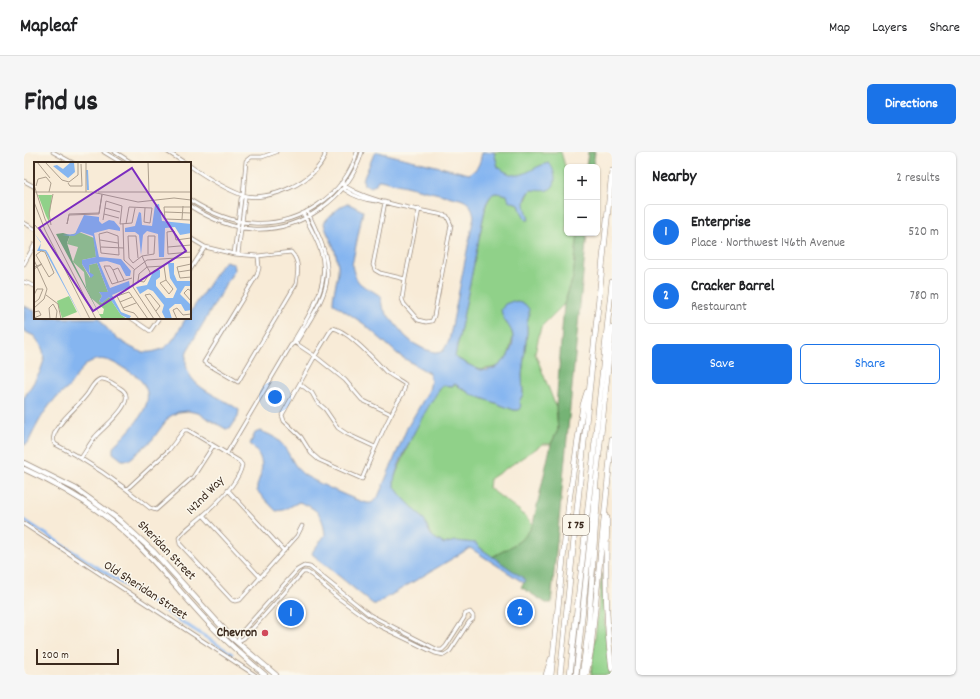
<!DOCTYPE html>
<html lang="en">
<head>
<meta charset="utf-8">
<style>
	body { margin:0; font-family:Dekko,sans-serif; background:#f6f6f6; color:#202124 }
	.controls { position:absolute; right:12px; top:12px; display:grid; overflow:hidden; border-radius:6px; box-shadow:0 1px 3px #0004 }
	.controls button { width:36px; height:36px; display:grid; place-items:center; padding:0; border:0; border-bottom:1px solid #e0e0e0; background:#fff; color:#202124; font:20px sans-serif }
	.scale { position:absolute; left:12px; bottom:10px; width:83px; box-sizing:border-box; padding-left:4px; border:2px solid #3b2a1e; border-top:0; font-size:11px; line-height:14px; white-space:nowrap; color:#3b2a1e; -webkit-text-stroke:3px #fbf7ec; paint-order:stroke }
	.you { position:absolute; left:251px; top:245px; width:14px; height:14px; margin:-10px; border:3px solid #fff; border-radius:50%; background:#1a73e8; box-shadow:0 0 0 6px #1a73e833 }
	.badge { display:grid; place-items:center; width:26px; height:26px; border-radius:50%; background:#1a73e8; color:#fff; font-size:13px; font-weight:700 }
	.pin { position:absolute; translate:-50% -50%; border:2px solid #fff; box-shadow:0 1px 4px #0006 }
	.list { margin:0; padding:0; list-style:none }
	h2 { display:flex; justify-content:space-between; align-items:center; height:52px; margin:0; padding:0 16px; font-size:17px }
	h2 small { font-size:13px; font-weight:400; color:#757577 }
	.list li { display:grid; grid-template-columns:26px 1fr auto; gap:12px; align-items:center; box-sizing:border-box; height:56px; margin:0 8px 8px; padding:0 8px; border:1px solid #e0e0e0; border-radius:6px }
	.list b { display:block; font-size:15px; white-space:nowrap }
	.list p { margin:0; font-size:13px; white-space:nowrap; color:#757577 }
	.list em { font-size:13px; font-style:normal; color:#757577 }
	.actions { display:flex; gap:8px; padding:12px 16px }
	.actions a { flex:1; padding:9px 0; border:1px solid #1a73e8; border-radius:6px; text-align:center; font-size:14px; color:#1a73e8 }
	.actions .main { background:#1a73e8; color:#fff }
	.map { position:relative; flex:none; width:588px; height:523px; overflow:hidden; border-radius:6px }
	header { display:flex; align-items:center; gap:24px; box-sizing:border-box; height:56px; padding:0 20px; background:#fff; border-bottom:1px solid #e0e0e0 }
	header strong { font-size:19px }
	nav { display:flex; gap:22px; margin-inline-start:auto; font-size:14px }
	.intro { display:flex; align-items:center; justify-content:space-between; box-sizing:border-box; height:96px; padding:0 24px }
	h1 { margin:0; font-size:28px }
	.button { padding:10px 18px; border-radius:6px; background:#1a73e8; color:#fff; font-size:14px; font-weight:700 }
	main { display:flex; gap:24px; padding:0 24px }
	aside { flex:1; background:#fff; border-radius:6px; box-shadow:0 1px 3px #0004 }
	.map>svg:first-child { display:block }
</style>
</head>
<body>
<header>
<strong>Mapleaf</strong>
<nav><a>Map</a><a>Layers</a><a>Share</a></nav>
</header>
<div class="intro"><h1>Find us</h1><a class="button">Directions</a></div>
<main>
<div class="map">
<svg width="588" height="523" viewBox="0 0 588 523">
	<rect width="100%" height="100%" fill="#fbf7ec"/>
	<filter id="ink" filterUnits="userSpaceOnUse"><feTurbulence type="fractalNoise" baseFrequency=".025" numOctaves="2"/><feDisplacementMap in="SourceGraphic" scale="8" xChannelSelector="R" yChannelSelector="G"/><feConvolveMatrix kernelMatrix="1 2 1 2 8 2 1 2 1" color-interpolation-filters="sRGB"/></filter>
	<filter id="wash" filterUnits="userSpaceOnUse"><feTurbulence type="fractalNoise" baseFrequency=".012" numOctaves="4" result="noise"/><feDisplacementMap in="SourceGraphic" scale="16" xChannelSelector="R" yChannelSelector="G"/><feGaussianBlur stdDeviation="0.9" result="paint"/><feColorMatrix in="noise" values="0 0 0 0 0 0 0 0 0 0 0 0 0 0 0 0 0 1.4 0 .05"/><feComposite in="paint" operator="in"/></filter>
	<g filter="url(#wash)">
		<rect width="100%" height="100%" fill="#f8ebd7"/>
		<!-- green -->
		<path fill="#90d189" stroke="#667e54" d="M470 0H537L543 21V81H554L549 126 540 152 517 175 511 201 532 255 534 278 527 292H519L466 327 465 336 496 359 509 372C501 390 484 396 468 405L453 393 452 391 431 389 420 392C416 389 411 387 407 383 404 379 403 371 399 367 393 358 371 341 370 331 370 325 374 317 377 311 386 288 402 251 420 233L428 234 431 232 447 242 490 258H495V250L499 242 498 223 503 181V170L505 163 481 170 487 176 489 185 484 205 473 215 455 218 431 205 462 53C469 39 469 40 483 43L485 49 495 52 503 62 500 53 504 43 507 38H518L525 11C502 16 498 34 474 15Z
			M578 421 581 474 586 523H567Z"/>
		<!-- forest -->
		<path fill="#74b375" stroke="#586e4a" d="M564 0H571L569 15H562Z
			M554 81H563L527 451H522L497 435 502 428 468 405C484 396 501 390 509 372L527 292 534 278 532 255 540 152 549 126Z"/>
		<!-- water -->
		<path fill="#85b5f0" stroke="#607087" d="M354 0 445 22C455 17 456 10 458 0H470L474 15C498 33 502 16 525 11 530 16 535 32 526 37 521 40 513 38 507 38 497 50 502 54 505 68H502L497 59 495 52 485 49 483 43C469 40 469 39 462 52L431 205C433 207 453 217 456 218 474 221 489 203 489 186 489 175 479 171 477 158L481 152 489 149 501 152 505 157V163L503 170V181L498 223 499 242 495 250 497 253 495 258H490L447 242 431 232 428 234 419 233C408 245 369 316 370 331 371 341 393 358 399 367 403 371 404 379 407 383 411 387 416 389 420 392L431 389 452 391 453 393 459 398 502 428 500 431 446 396 352 452H349L288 402 289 399 301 383C299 363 294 357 275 350L260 358 252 359 233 339C232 332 236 327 237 320 240 308 234 300 226 292L231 281 236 279C242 281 250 284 255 289 265 298 268 313 279 322 285 327 336 351 344 351 348 352 351 348 354 345L383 276 405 238 407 229 405 221 376 204 340 172 309 151C309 138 315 126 314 113 313 106 311 98 308 91 305 84 301 78 300 71 305 63 315 56 323 51L339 59 328 113C333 138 342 132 357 145L358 154 362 161 381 184 389 191 400 197 414 201 419 199 425 189 450 64C448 54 445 50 436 47L356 28H354L351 33 347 35 340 33 339 28 350 2Z
			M202 109 210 112 211 117 163 199C155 235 193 241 215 258L214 265 206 277H202L174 261 164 259 154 260 145 265 128 288 105 308H98L89 301V296C91 291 95 289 99 285 108 276 118 264 122 253 128 235 114 224 101 217 89 210 78 203 64 211 56 217 51 227 45 235 40 240 34 244 29 249 18 262 11 276 4 291L0 293V246L16 220 20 208 19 199 16 192 10 184 0 179V154L11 159V166H76C81 179 105 197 119 200 125 201 134 199 140 196 150 190 156 176 162 166H166V161L198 112Z"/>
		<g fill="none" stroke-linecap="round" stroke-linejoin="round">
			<!-- canal -->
			<path stroke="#85b5f0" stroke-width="3" d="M0 368 208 502"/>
		</g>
	</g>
	<g filter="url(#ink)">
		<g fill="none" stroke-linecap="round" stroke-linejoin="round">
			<defs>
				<path id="street" d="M29 0 49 11
					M80 0 98 11
					M91 0 108 11
					M144 0 161 11
					M166 14C182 25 199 36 218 43 244 51 293 29 301 3L300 0
					M0 29 11 35
					M317 31C339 50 394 57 423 64L427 73 410 164 408 169 402 170 394 168 380 152 378 147 381 127 356 121 351 118 349 113 361 50
					M321 34V38C331 45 341 48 352 49
					M166 48C185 60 206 70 229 71 274 74 321 44 333 0
					M166 54C185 66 206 76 229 77 276 80 325 46 338 0
					M0 71 11 77
					M166 86 181 95 210 102 234 104 267 100C276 109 274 120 272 132L214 230 180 210 233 123 235 116 234 104
					M210 102 217 47 219 43 222 9 227 5H238L252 0
					M214 102 221 46 219 43
					M0 112 11 92
					M166 118 181 95
					M381 127 395 57
					M0 130 11 134
					M107 166 126 179 135 166
					M309 176C324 179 351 208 362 220 368 224 375 228 381 232 381 239 377 245 373 251 359 276 349 301 338 327L295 308 287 301 277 285 260 269 258 263 291 204 305 181Z
					M270 190 271 187C287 159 308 131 296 97 292 85 285 73 279 61
					M270 190 291 204 321 228 338 248 367 262
					M276 232 288 241 293 250 301 257 314 276 323 282 351 295
					M203 301 267 193 273 189C282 174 293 159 299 143 311 114 296 85 283 59
					M57 306C62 299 66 291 71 285 79 275 117 248 96 236 91 233 83 226 77 227 71 228 67 236 64 241 56 253 34 269 30 283 29 287 29 289 31 292 66 310 96 331 126 356L132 358 169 325 189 294
					M103 337 145 298 160 278H164L215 309 218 313C215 332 189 355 175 367 168 373 160 378 155 386L156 392 208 448 211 449 216 448 273 384 278 374
					M204 338 260 399
					M179 363 236 425
					M0 372 231 523
					M213 490 220 486 279 420H283L289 424 313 445 349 471 411 501 420 503 426 499 445 470 449 467V464L446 460 441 462 440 466 422 494 418 498H414L346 463 286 415 280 414 273 418 216 482 213 490"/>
				<path id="primary" d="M0 311 52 337 94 367 130 400 208 486 252 523
					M0 317C39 335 76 356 107 386 133 411 156 440 181 467 199 487 220 505 241 523"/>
				<path id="highway" d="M583 366C581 417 581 466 588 517
					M522 523 527 507
					M527 523 545 349 559 253 563 240
					M536 523 588 19
					M546 523 588 130
					M552 523 588 176
					M558 523 564 480 574 339
					M562 523 567 497 588 287"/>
			</defs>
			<!-- street casing -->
			<use href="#street" stroke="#9a8a7a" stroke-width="4.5"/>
			<!-- primary casing -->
			<use href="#primary" stroke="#9a8a7a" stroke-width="6"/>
			<!-- highway casing -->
			<use href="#highway" stroke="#9a8a7a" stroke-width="6"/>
			<!-- street -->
			<use href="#street" stroke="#fff" stroke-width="3"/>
			<!-- primary -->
			<use href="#primary" stroke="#fff" stroke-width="4.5"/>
			<!-- highway -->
			<use href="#highway" stroke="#fff" stroke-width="5"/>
		</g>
	</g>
	<!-- markers -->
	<circle fill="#d1495b" stroke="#fbf7ec" stroke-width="1.5" cx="241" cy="481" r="4"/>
	<g text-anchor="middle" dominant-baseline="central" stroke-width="3" stroke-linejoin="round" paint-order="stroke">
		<!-- shield labels -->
		<rect fill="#fbf7ec" stroke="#75685c" stroke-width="1" x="539" y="363" width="26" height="20" rx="3"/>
		<g font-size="12" font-weight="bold" fill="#3b2a1e">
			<text x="552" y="373">I 75</text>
		</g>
		<!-- street labels -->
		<g font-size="13" fill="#3b2a1e" stroke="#fbf7ec">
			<text transform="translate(182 344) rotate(-46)">142nd Way</text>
			<text transform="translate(142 399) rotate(46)">Sheridan Street</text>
			<text transform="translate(121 439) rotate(33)">Old Sheridan Street</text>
		</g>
		<!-- poi labels -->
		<g font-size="13" font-weight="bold" fill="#3b2a1e" stroke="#fbf7ec" text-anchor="end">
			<text x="233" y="481">Chevron</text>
		</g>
	</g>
	<!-- overview -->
	<g transform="translate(10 10)">
		<rect width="157" height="157" fill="#f8ebd7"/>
		<path d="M4 33H18L15 60 12 54ZM45 70 60 76 62 95 48 98V102L56 116 55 103 63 101 74 130H65L68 134 65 139 68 141 75 135 87 153 93 157H68L65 152H69L70 147 57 136 52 125 50 110 39 100 44 85 33 82 36 73ZM35 134 43 150 28 156 23 139Z" fill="#90d189"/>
		<path d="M29 71 36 73 33 81 39 100 68 157 22 72Z" fill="#74b375"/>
		<path d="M37 0 40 1 41 10 34 16 19 4 23 3 29 7ZM125 42 128 59 157 62V71L146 73 141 65 131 66 130 95H125L124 72 113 69 109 73 107 93 105 73 101 70H91V66L101 64 105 50 107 51 108 63 118 64 121 43ZM50 53 65 55V59L68 62 75 58 80 59 86 66V69L75 67 60 71 65 95 87 97 97 109 96 114H92L86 103 73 99 65 100 76 126 95 119 96 125 78 133 87 150 97 154 95 157 87 153 75 135 68 141 65 139 68 134 65 130H74L63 101 55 103V110L60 113 57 116 48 102V98L62 95 59 74 47 70 40 74 28 73 41 72ZM0 71 7 80 6 87 12 88 14 91 48 157 11 89H3L7 81ZM134 101H140V112L143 119H157V124H151L146 132 157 143V148L151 149 147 142H141L135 147 138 157 131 156 128 150 130 143 119 129 114 127 106 132 102 125 113 123 120 108H126V115L122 118V124L132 136H139L143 127 136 116Z" fill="#85b5f0"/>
		<path fill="none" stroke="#85b5f0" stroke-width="2" d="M53 8 54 28"/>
		<path fill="none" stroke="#ac9e8d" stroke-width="1" d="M3 0 16 16M11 0 28 18 35 20 44 13V0M52 0V30M114 0 115 30M34 21 36 24H48L47 2M0 23 11 57 62 157M2 24 4 17 12 15 17 21 15 30M1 30H58L104 40 140 36 157 38M64 30H157M68 33 65 52 35 53 33 62 35 52 65 51 68 32M0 40 11 68 56 157M157 45H130L131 57 157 58M71 46 86 50M131 50 157 51M70 52 85 56M148 57 149 44M69 58 72 39 88 44 86 62 98 61 101 46M0 62 12 76M89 62 90 98 101 108M92 62 95 45 118 46 116 61 110 60 111 46M17 63 15 51 19 32M73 70 84 74 85 93 67 91 65 72ZM157 76 142 78 140 69 133 70 134 92 157 90M66 78 84 81M67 85 90 86M134 85 157 83M7 89 11 90 20 111 15 115 2 93ZM108 94 113 105 116 110V111L110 120 104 119 105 112 113 105 130 104 132 118 139 127 135 132 126 121 132 118M104 96 102 74H94L95 96 99 101 108 94 120 92 121 74H114V92M0 98 13 127 10 137 0 146M157 102 143 105 146 116 157 115M0 105 8 102 0 107M79 108 84 120M144 110 157 108M90 118 84 106 79 108 76 104H70L78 122 98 116M157 129 154 127 150 131 157 139M0 133 3 127H9L5 137 0 141M12 133 24 142 27 157M86 140 98 135M89 146 102 141M122 149 126 144 116 132 111 133 127 157M0 150 5 149 7 153 0 156M16 157 15 146 19 142 23 149 22 157M105 157 100 151 90 148 83 134 95 130 114 157M120 157 99 125 100 108 113 98 157 95M143 157 139 148 143 146 149 153 157 152"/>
		<path fill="#7b2cbf" fill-opacity="0.15" stroke="#7b2cbf" stroke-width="2" d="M98 6 152 89 59 149 5 66Z"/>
		<rect width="157" height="157" fill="none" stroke="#3b2a1e" stroke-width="2"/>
	</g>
</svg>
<div class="controls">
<button>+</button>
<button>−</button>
</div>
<div class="scale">200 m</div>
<div class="you"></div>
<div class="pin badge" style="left:267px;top:461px">1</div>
<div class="pin badge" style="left:496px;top:460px">2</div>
</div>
<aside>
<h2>Nearby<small>2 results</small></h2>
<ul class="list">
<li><span class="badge">1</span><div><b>Enterprise</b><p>Place · Northwest 146th Avenue</p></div><em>520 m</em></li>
<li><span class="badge">2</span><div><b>Cracker Barrel</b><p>Restaurant</p></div><em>780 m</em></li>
</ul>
<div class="actions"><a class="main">Save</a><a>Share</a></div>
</aside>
</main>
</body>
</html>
